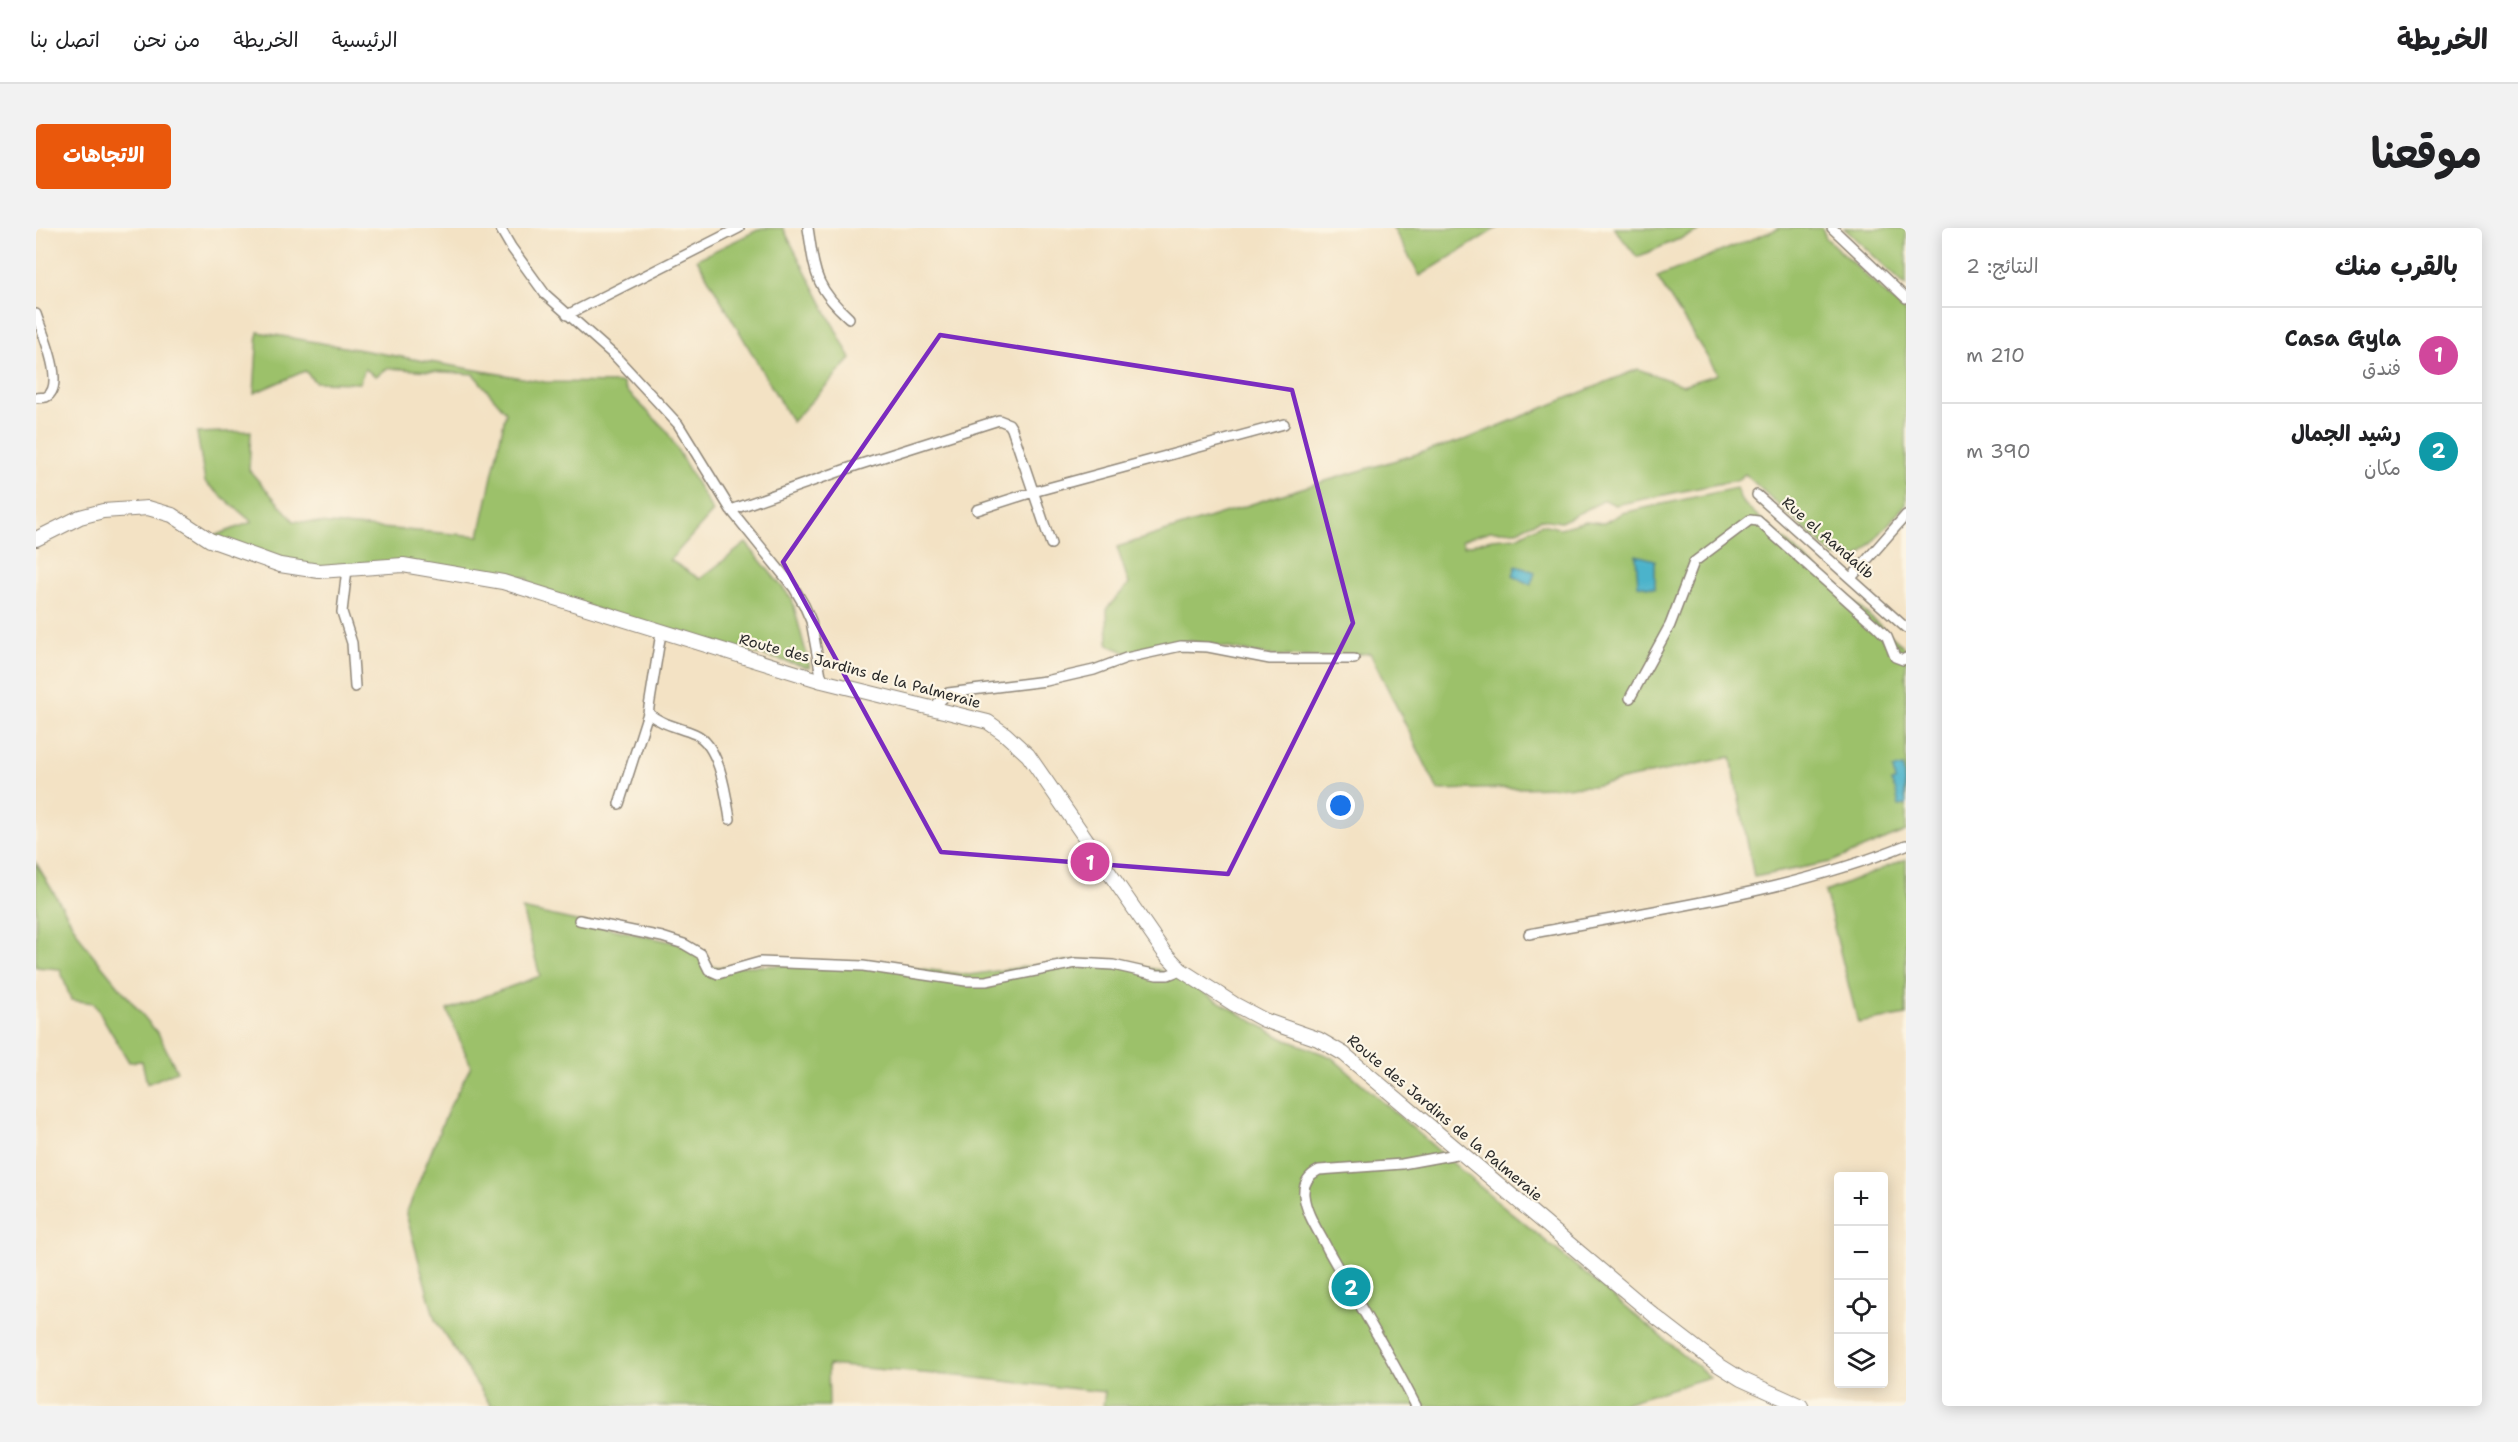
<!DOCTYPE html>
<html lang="ar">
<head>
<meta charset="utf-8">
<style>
	body { margin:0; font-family:"Shantell Sans","Playpen Sans Arabic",sans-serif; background:#f2f2f2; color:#202124; direction:rtl }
	.controls { position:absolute; right:18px; bottom:18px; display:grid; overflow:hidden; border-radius:6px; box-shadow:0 3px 15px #0003 }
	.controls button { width:54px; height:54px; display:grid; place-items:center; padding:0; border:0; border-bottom:2px solid #e0e0e0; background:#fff; color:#202124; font:30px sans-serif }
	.you { position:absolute; left:1305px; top:578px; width:21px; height:21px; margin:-15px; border:4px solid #fff; border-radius:50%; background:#1a73e8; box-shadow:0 0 0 9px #1a73e833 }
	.badge { display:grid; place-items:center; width:39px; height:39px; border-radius:50%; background:#ea580c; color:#fff; font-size:20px; font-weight:700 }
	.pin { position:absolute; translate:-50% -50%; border:3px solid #fff; box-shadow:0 2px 6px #0006 }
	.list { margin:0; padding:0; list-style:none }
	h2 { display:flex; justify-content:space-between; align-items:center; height:78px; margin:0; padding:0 24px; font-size:26px }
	h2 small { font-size:20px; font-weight:400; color:#757577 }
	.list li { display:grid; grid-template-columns:39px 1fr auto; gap:18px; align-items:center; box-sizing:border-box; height:96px; padding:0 24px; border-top:2px solid #e0e0e0 }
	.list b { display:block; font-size:22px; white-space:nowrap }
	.list p { margin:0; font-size:20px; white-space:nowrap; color:#757577 }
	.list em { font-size:20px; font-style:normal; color:#757577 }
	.icon { flex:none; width:33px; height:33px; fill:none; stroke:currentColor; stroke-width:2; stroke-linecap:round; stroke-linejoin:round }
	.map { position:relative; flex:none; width:1870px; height:1178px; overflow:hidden; direction:ltr; border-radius:6px }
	header { display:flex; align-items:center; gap:36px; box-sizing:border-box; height:84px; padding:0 30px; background:#fff; border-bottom:2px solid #e0e0e0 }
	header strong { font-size:28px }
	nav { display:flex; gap:33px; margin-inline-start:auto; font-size:21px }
	.intro { display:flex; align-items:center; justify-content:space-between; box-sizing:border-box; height:144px; padding:0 36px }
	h1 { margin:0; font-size:42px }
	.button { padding:15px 27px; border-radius:6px; background:#ea580c; color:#fff; font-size:21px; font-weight:700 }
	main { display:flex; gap:36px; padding:0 36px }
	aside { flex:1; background:#fff; border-radius:6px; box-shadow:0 3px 15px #0003 }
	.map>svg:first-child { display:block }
</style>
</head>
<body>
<header>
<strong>الخريطة</strong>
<nav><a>الرئيسية</a><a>الخريطة</a><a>من نحن</a><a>اتصل بنا</a></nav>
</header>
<div class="intro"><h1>موقعنا</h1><a class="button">الاتجاهات</a></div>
<main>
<aside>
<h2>بالقرب منك<small>النتائج: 2</small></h2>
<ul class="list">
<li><span class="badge" style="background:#d1479c">1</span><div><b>Casa Gyla</b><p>فندق</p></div><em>210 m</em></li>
<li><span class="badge" style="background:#0f9aa8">2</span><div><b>رشيد الجمال</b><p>مكان</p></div><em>390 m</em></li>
</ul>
</aside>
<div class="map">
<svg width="1870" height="1178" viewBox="0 0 1870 1178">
	<rect width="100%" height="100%" fill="#fcf5e5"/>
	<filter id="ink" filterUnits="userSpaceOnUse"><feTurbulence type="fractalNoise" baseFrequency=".0167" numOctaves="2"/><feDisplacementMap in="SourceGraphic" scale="12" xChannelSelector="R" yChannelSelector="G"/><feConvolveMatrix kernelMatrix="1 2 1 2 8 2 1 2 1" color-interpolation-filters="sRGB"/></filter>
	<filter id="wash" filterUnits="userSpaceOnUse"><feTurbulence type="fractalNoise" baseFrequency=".008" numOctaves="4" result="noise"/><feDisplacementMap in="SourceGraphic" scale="24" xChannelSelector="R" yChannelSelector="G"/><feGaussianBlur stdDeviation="1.35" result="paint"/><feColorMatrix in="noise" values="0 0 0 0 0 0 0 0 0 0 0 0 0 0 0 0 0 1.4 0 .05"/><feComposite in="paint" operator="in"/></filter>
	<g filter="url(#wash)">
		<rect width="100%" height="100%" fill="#f3e2c4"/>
		<!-- green -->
		<path fill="#9cc16b" stroke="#64764b" stroke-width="1.5" d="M726 0H747L815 131 756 194 661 31Z
			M1357 0H1461L1384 48Z
			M1578 0H1669L1601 29Z
			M1744 0H1786L1790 10 1870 85V276L1827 325 1819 331 1798 328 1709 246 1701 252 1579 277 1569 272 1525 294 1505 291 1480 303H1454L1426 312 1428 318 1456 311 1481 309 1505 296 1524 300 1550 293 1568 295 1586 285 1700 260 1706 274 1870 421V603L1795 634 1718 649 1695 529 1557 558 1402 562 1334 425 1291 430 1230 427 1154 413 1093 426 1072 417 1071 380 1093 356 1081 319 1266 260 1431 211 1602 141 1646 157 1682 146 1621 49Z
			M1808 0H1870V58Z
			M222 104 509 154 587 155 590 162 630 202 677 284 634 332 664 351 710 315 756 371 774 440 598 393 491 359 492 350 486 349V356L461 347 269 339 172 310 216 294 169 254 161 205 215 203 213 242 258 293 443 308 470 184 437 146 352 140 340 148 329 141 323 155 279 154 269 143 218 165Z
			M1870 631V787L1822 795 1789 664Z
			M0 635 49 717 123 807 141 843 111 856 106 833 93 834 58 775 35 772 24 741 0 739Z
			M486 681 663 720 676 739 840 735 933 747 1028 733 1071 732 1123 742 1163 762 1246 810 1295 829 1442 957 1674 1149 1579 1178H1067L1069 1164 922 1148 792 1137 793 1178H455L399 1092 370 986 412 882 435 838 411 782 504 748Z"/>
		<!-- water -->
		<path fill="#4cb3cb" stroke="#3c6f7b" stroke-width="1.5" d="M1600 327 1619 332V360L1602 357Z
			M1480 338 1499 344 1495 357 1477 348Z
			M1867 539 1870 577 1863 578 1860 563 1855 554 1859 553 1857 541Z"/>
	</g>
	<g filter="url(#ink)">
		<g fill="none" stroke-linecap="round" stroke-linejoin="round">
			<defs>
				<path id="street" d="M464 0 475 19 509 66 580 129 642 196 695 282 758 360 768 377 775 393 786 453
					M772 0C779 44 778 59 813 90
					M1796 0 1870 70
					M0 86C5 102 31 158 10 169 7 170 3 169 0 170
					M531 87 703 0
					M1721 267 1870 400
					M695 282 819 238 963 192 973 196 976 201 1015 316
					M941 282 997 264 1248 196
					M311 341 306 384 316 415 319 459
					M1815 350 1870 287
					M1594 470 1634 397 1658 334 1714 292 1722 293 1841 399 1851 409 1859 429 1867 432 1870 430
					M897 480 912 465 1010 453 1058 442 1090 430 1145 418 1172 419 1234 431H1318
					M612 485C626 497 643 499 659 506 684 517 690 567 694 591
					M583 576 612 485 625 405
					M543 692 626 709 648 716 665 726 673 742 682 746 724 734 827 738 930 753H950L1040 735 1077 737 1121 747H1132L1145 742
					M1493 706C1616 682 1753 665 1870 617
					M1380 1178C1353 1124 1321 1074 1292 1022 1284 1005 1270 987 1268 967 1267 955 1273 947 1283 942L1366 936 1426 925"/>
				<path id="secondary" d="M0 311 44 289 67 283 112 280 136 287 174 312 244 337 283 343 367 337 467 354 786 453 952 494 969 506 992 527 1128 724 1145 742 1198 776 1228 792 1282 811 1308 826 1620 1089 1681 1136 1705 1151 1765 1178"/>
			</defs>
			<!-- street casing -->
			<use href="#street" stroke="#8f8678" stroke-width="12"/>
			<!-- secondary casing -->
			<use href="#secondary" stroke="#8f8678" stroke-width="16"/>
			<!-- street -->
			<use href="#street" stroke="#fff" stroke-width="9"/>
			<!-- secondary -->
			<use href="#secondary" stroke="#fff" stroke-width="14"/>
		</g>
	</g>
	<!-- marked area -->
	<path fill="none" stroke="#7b2cbf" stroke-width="4.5" stroke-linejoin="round" d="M904 107 1256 162 1317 395 1192 646 905 624 747 334Z"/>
	<g text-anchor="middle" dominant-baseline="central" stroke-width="4.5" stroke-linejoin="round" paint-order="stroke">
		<!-- street labels -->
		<g font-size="15" fill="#2b2b2b" stroke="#fcf5e5">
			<text transform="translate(1792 310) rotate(41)">Rue el Aandalib</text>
			<text transform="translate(824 443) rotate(15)">Route des Jardins de la Palmeraie</text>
			<text transform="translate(1409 890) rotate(40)">Route des Jardins de la Palmeraie</text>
		</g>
	</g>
</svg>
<div class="controls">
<button>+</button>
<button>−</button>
<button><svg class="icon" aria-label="locate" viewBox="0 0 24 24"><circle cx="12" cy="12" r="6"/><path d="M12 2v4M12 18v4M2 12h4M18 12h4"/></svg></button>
<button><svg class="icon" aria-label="layers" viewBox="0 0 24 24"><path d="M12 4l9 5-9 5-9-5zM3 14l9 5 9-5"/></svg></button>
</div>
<div class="you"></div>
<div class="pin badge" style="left:1054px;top:634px;background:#d1479c">1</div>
<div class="pin badge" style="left:1315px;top:1059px;background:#0f9aa8">2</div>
</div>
</main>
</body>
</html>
